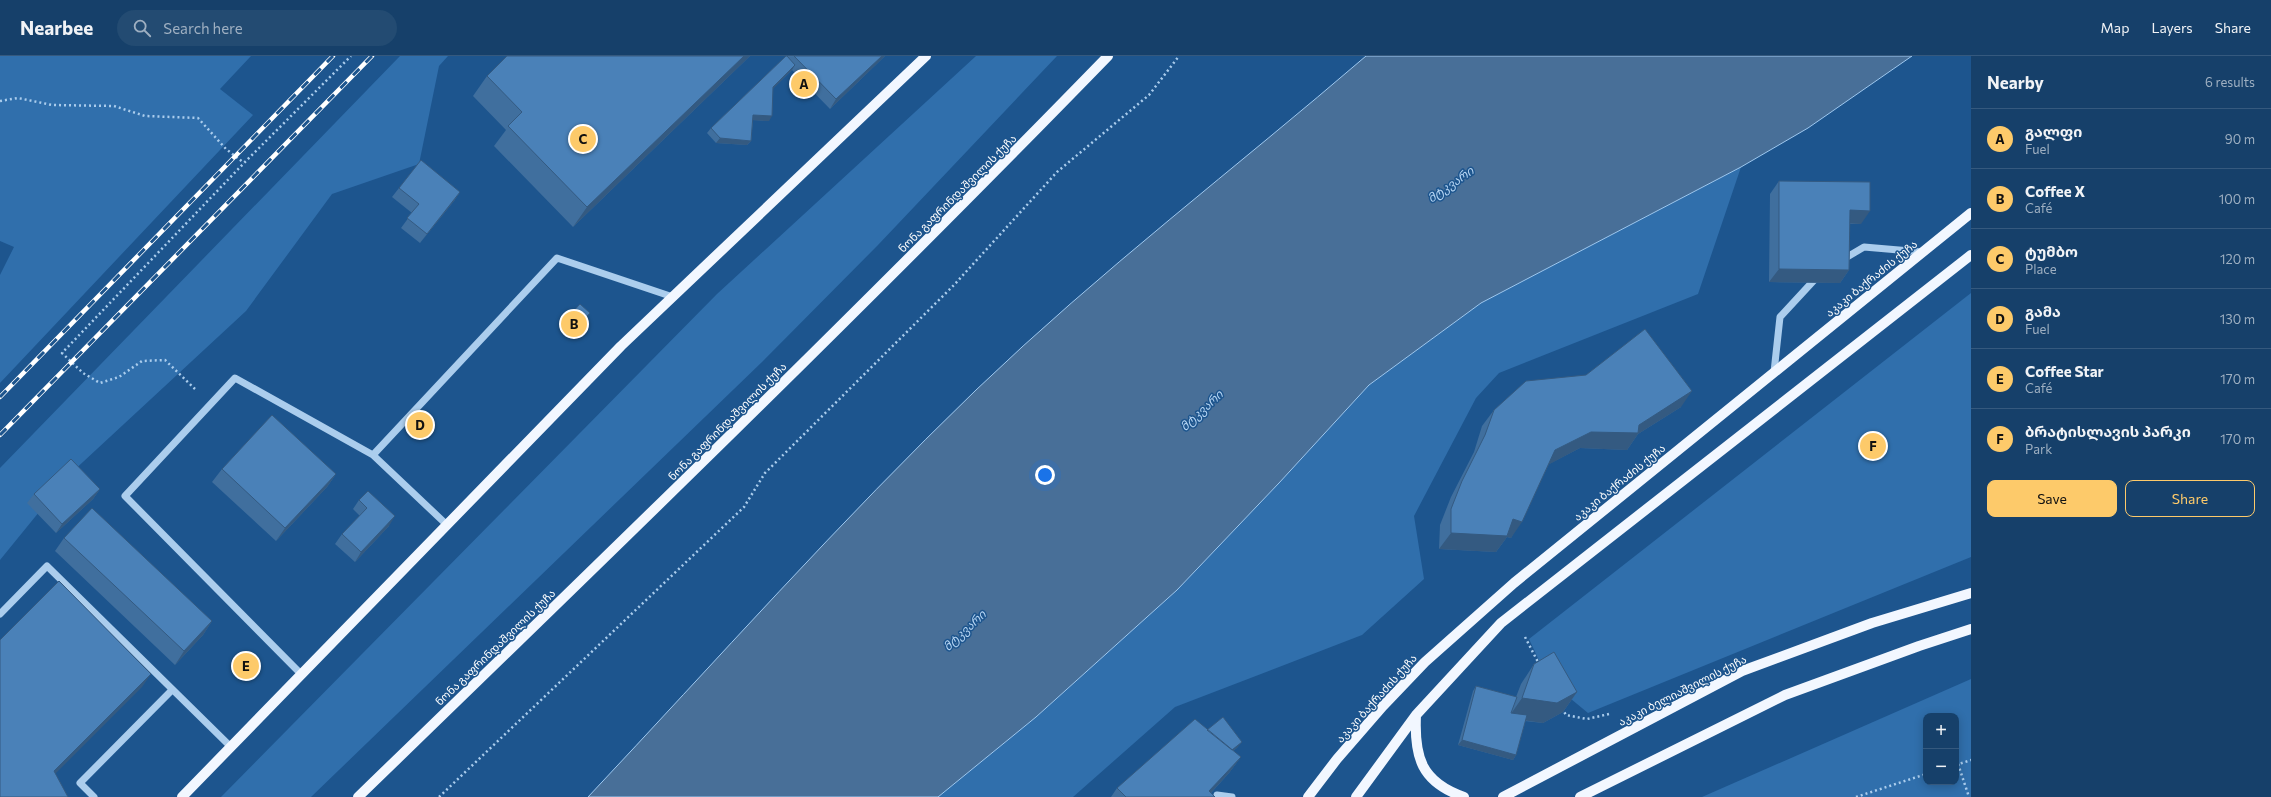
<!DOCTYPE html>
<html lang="en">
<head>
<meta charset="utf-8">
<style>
	body { margin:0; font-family:Commissioner,"Noto Sans Georgian",sans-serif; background:#234b72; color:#f1f3f6 }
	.controls { position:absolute; right:12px; bottom:12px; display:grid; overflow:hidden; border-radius:8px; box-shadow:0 2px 10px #0003 }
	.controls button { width:36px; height:36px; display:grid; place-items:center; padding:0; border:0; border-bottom:1px solid #35597e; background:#16406a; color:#f1f3f6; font:20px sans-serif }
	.you { position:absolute; left:1045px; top:419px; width:14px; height:14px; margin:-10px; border:3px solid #fff; border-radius:50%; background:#1a73e8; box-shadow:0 0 0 6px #1a73e833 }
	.badge { display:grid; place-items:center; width:26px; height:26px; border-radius:50%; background:#fdca6a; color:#111; font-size:13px; font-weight:700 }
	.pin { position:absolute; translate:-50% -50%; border:2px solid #fff; box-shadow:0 1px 4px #0006 }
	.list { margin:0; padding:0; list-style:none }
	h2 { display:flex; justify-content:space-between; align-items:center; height:52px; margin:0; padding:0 16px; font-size:17px }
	h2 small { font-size:13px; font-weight:400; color:#9eafc1 }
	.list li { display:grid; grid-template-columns:26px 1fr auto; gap:12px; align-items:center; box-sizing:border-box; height:60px; padding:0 16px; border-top:1px solid #35597e }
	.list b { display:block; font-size:15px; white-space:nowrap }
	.list p { margin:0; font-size:13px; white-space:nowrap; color:#9eafc1 }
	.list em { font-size:13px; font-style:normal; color:#9eafc1 }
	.actions { display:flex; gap:8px; padding:12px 16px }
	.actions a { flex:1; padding:9px 0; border:1px solid #fdca6a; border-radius:8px; text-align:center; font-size:14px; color:#fdca6a }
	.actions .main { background:#fdca6a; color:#111 }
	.icon { flex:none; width:22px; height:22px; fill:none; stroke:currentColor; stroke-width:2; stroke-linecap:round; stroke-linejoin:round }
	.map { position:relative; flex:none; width:1971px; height:741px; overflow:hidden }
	header { display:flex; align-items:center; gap:24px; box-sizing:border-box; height:56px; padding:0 20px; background:#16406a; border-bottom:1px solid #35597e }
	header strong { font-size:19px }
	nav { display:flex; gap:22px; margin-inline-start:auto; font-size:14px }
	.search { width:280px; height:36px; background:#234b72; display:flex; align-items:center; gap:10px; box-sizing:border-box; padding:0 14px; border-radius:22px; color:#9eafc1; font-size:15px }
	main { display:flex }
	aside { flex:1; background:#16406a }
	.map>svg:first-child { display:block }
</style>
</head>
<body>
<header>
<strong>Nearbee</strong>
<div class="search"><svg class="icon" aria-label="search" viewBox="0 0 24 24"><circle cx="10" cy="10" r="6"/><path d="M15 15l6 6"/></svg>Search here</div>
<nav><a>Map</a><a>Layers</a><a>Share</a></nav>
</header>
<main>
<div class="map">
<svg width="1971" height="741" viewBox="0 0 1971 741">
	<rect width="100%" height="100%" fill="#1d558e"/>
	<!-- green -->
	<path fill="#306fac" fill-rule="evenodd" d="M0 0H251L220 33 253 59 0 327V219L14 191 0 185Z
		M400 0H448L439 10 419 108 332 138 246 255 70 418 0 504V412Z
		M976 0H1057L878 189 762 306 311 741H221L717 238Z
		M1741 111 1698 238 1499 317 1476 342 1414 460 1424 523 1362 579 1175 651 1073 741H938L1036 661 1177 534 1279 427 1369 329 1481 247Z
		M1971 237V501L1588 657 1548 624 1529 583Z
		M1971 623V741H1702ZM1926 660H1956V726H1926Z"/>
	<!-- water -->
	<path fill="#486f98" stroke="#9ec8ef" d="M1366 0H1912L1808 72 1741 111 1481 247 1369 329 1279 427 1177 534 1036 661 938 741H588C716 605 841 464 976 334 1100 215 1237 111 1366 0Z"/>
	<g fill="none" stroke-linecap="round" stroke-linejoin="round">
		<!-- path -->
		<path stroke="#abcded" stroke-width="2.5" stroke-dasharray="2 3" stroke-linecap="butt" d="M0 45 18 42 52 49 114 50 145 60 198 62 226 93 244 107
			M195 333 165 304 142 305 119 321 100 327 83 317 62 297 244 107 351 0
			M1525 581 1539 608
			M1562 652 1566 659 1587 663 1609 658
			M1958 708 1969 741
			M1956 709 1971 704
			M439 741 744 451 765 417 954 229 1057 116 1149 39 1179 0
			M1856 741 1926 718"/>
		<!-- minor -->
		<path stroke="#abcded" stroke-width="7" d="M1842 204 1864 191 1922 196
			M1774 316 1780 261 1817 221
			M447 469 373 399 557 202 673 241
			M0 558 47 510 231 691
			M302 619 125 440 235 322 373 399
			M1217 739 1232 741
			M94 741 80 727 172 634"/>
		<!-- major -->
		<path stroke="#f2f7ff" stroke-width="10" d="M1416 659C1414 701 1421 726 1464 741
			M182 741 621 290 926 0
			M358 741C610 497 863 252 1108 0
			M1308 741 1337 703 1383 650 1425 606 1514 527 1971 157
			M1356 741 1416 659 1501 567 1971 199
			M1503 741 1742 615 1872 567 1971 537
			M1580 741 1785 639 1919 590 1971 573"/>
		<defs>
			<path id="rail" d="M0 341 333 0
				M0 379 372 0"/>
		</defs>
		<!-- rail casing -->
		<use href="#rail" stroke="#fff" stroke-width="4.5"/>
		<!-- rail -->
		<use href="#rail" stroke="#1d558e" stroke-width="3" stroke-dasharray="9" stroke-linecap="butt"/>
	</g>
	<!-- wall -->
	<path fill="#406f9e" d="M750 0 573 171 494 90 506 74 473 40 487 20Z
		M786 0H885L830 53 792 14 773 32 769 65 753 64 751 85 747 89 716 87 707 77 711 72Z
		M1779 125 1861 168H1850L1849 214 1840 227 1769 226 1770 138Z
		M399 132 460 136 454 145 420 187 401 172 412 157 392 141Z
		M590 257 586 262 571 278 562 269 565 264Z
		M1681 351 1638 378 1627 394 1580 392 1549 408 1511 482 1507 481 1496 496 1439 493 1440 469 1451 441 1474 396 1482 370 1494 354Z
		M222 413 336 418 327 431 276 485 212 426Z
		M100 433 93 443 56 477 27 447 34 438Z
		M359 444 389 470 355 506 335 488 342 478 360 460 353 453Z
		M64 482 212 565 203 579 175 609 55 495Z
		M237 608 257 610 244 623 233 613Z
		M1534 608 1577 636 1563 656 1543 667 1525 665 1516 699 1513 704 1458 689 1473 635 1476 630 1516 641 1521 628Z
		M1238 691 1233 695 1241 701 1229 717 1211 737 1215 741H1111L1117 732Z"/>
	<!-- shaded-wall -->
	<path fill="#345a81" d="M744 0H750L573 171 587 151Z
		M882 0H885L830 53 836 43Z
		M795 9 792 14 770 36 773 31Z
		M753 59 772 60 769 65 750 64Z
		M720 82 751 85 747 89 716 87Z
		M460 136 454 145 420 187 427 178Z
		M1850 154 1870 155 1861 168 1841 167Z
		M1779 213 1849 214 1840 227 1769 226Z
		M590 257 586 262 571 278 575 273Z
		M1692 335 1681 351 1638 378 1627 394 1580 392 1544 411 1555 394 1591 376 1639 369Z
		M336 418 327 431 276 485 285 472Z
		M100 433 93 443 56 477 62 468Z
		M395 460 389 470 355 506 361 496Z
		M1513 463 1522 466 1511 482 1507 481 1496 496 1439 493 1451 477Z
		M212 565 203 579 175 609 184 595Z
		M261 605 257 610 244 623 247 618Z
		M151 618 142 631 45 728 54 715Z
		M1577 636 1563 656 1543 667 1508 662 1522 642Z
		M1462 684 1516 699 1513 704 1458 689Z
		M1242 686 1238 691 1221 704 1224 699Z
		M1241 701 1229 717 1207 741 1209 735Z"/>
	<!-- building -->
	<path fill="#4a81b8" stroke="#345a81" d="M507 0H744L587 151 508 70 522 56 487 20Z
		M786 0H787L795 9 773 31 772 60 753 59 751 85 720 82 711 72Z
		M794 0H882L836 43Z
		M421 104 460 136 427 178 407 162 419 148 399 132Z
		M1779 125 1870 126V155L1850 154 1849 214 1779 213Z
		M580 248 590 257 575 273 565 264Z
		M1645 273 1692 335 1639 369 1638 377 1591 376 1555 394 1522 466 1513 463 1507 480 1451 477V453L1462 425 1485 379 1494 354 1526 325 1586 319Z
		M272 359 336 418 285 472 222 413Z
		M71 403 100 433 62 468 34 438Z
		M368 435 395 460 361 496 342 478 367 452 359 444Z
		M92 452 212 565 184 595 64 482Z
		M59 525 151 618 54 715 68 741H0V584Z
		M250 595 261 605 247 618 237 608Z
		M1554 596 1577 636 1557 647 1522 642 1534 608Z
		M1476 630 1517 641 1511 657 1527 659 1516 699 1462 684Z
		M1223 661 1242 686 1232 694 1207 674Z
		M1195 663 1241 701 1209 735 1215 741H1126L1117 732Z"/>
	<g text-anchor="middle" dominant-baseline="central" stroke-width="3" stroke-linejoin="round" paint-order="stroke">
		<!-- street labels -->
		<g font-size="11" fill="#fff" stroke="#1d558e">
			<text transform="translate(957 137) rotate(-45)">ნონა გაფრინდაშვილის ქუჩა</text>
			<text transform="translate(1871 222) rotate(-39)">აკაკი ბაქრაძის ქუჩა</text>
			<text transform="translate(727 365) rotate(-45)">ნონა გაფრინდაშვილის ქუჩა</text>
			<text transform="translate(1619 426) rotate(-39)">აკაკი ბაქრაძის ქუჩა</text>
			<text transform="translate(495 591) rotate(-44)">ნონა გაფრინდაშვილის ქუჩა</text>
			<text transform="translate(1682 634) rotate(-27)">აკაკი ბელიაშვილის ქუჩა</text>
			<text transform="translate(1376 642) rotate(-48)">აკაკი ბაქრაძის ქუჩა</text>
		</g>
		<!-- water labels -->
		<g font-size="12" font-style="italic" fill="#b7d6f4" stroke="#1d558e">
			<text transform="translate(1450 128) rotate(-35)">მტკვარი</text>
			<text transform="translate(1201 354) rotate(-43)">მტკვარი</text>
			<text transform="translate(964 574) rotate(-43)">მტკვარი</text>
		</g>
	</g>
</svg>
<div class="controls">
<button>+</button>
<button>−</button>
</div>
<div class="you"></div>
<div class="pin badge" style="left:804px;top:28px">A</div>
<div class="pin badge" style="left:574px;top:268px">B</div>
<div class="pin badge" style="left:583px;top:83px">C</div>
<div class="pin badge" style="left:420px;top:369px">D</div>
<div class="pin badge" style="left:246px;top:610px">E</div>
<div class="pin badge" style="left:1873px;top:390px">F</div>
</div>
<aside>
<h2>Nearby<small>6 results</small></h2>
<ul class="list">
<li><span class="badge">A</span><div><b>გალფი</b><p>Fuel</p></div><em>90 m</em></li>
<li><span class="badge">B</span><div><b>Coffee X</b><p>Café</p></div><em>100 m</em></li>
<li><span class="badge">C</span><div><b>ტუმბო</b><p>Place</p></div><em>120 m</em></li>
<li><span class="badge">D</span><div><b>გამა</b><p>Fuel</p></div><em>130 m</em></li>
<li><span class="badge">E</span><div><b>Coffee Star</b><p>Café</p></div><em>170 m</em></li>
<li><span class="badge">F</span><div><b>ბრატისლავის პარკი</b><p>Park</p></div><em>170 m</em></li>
</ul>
<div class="actions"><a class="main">Save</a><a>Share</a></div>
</aside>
</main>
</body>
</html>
